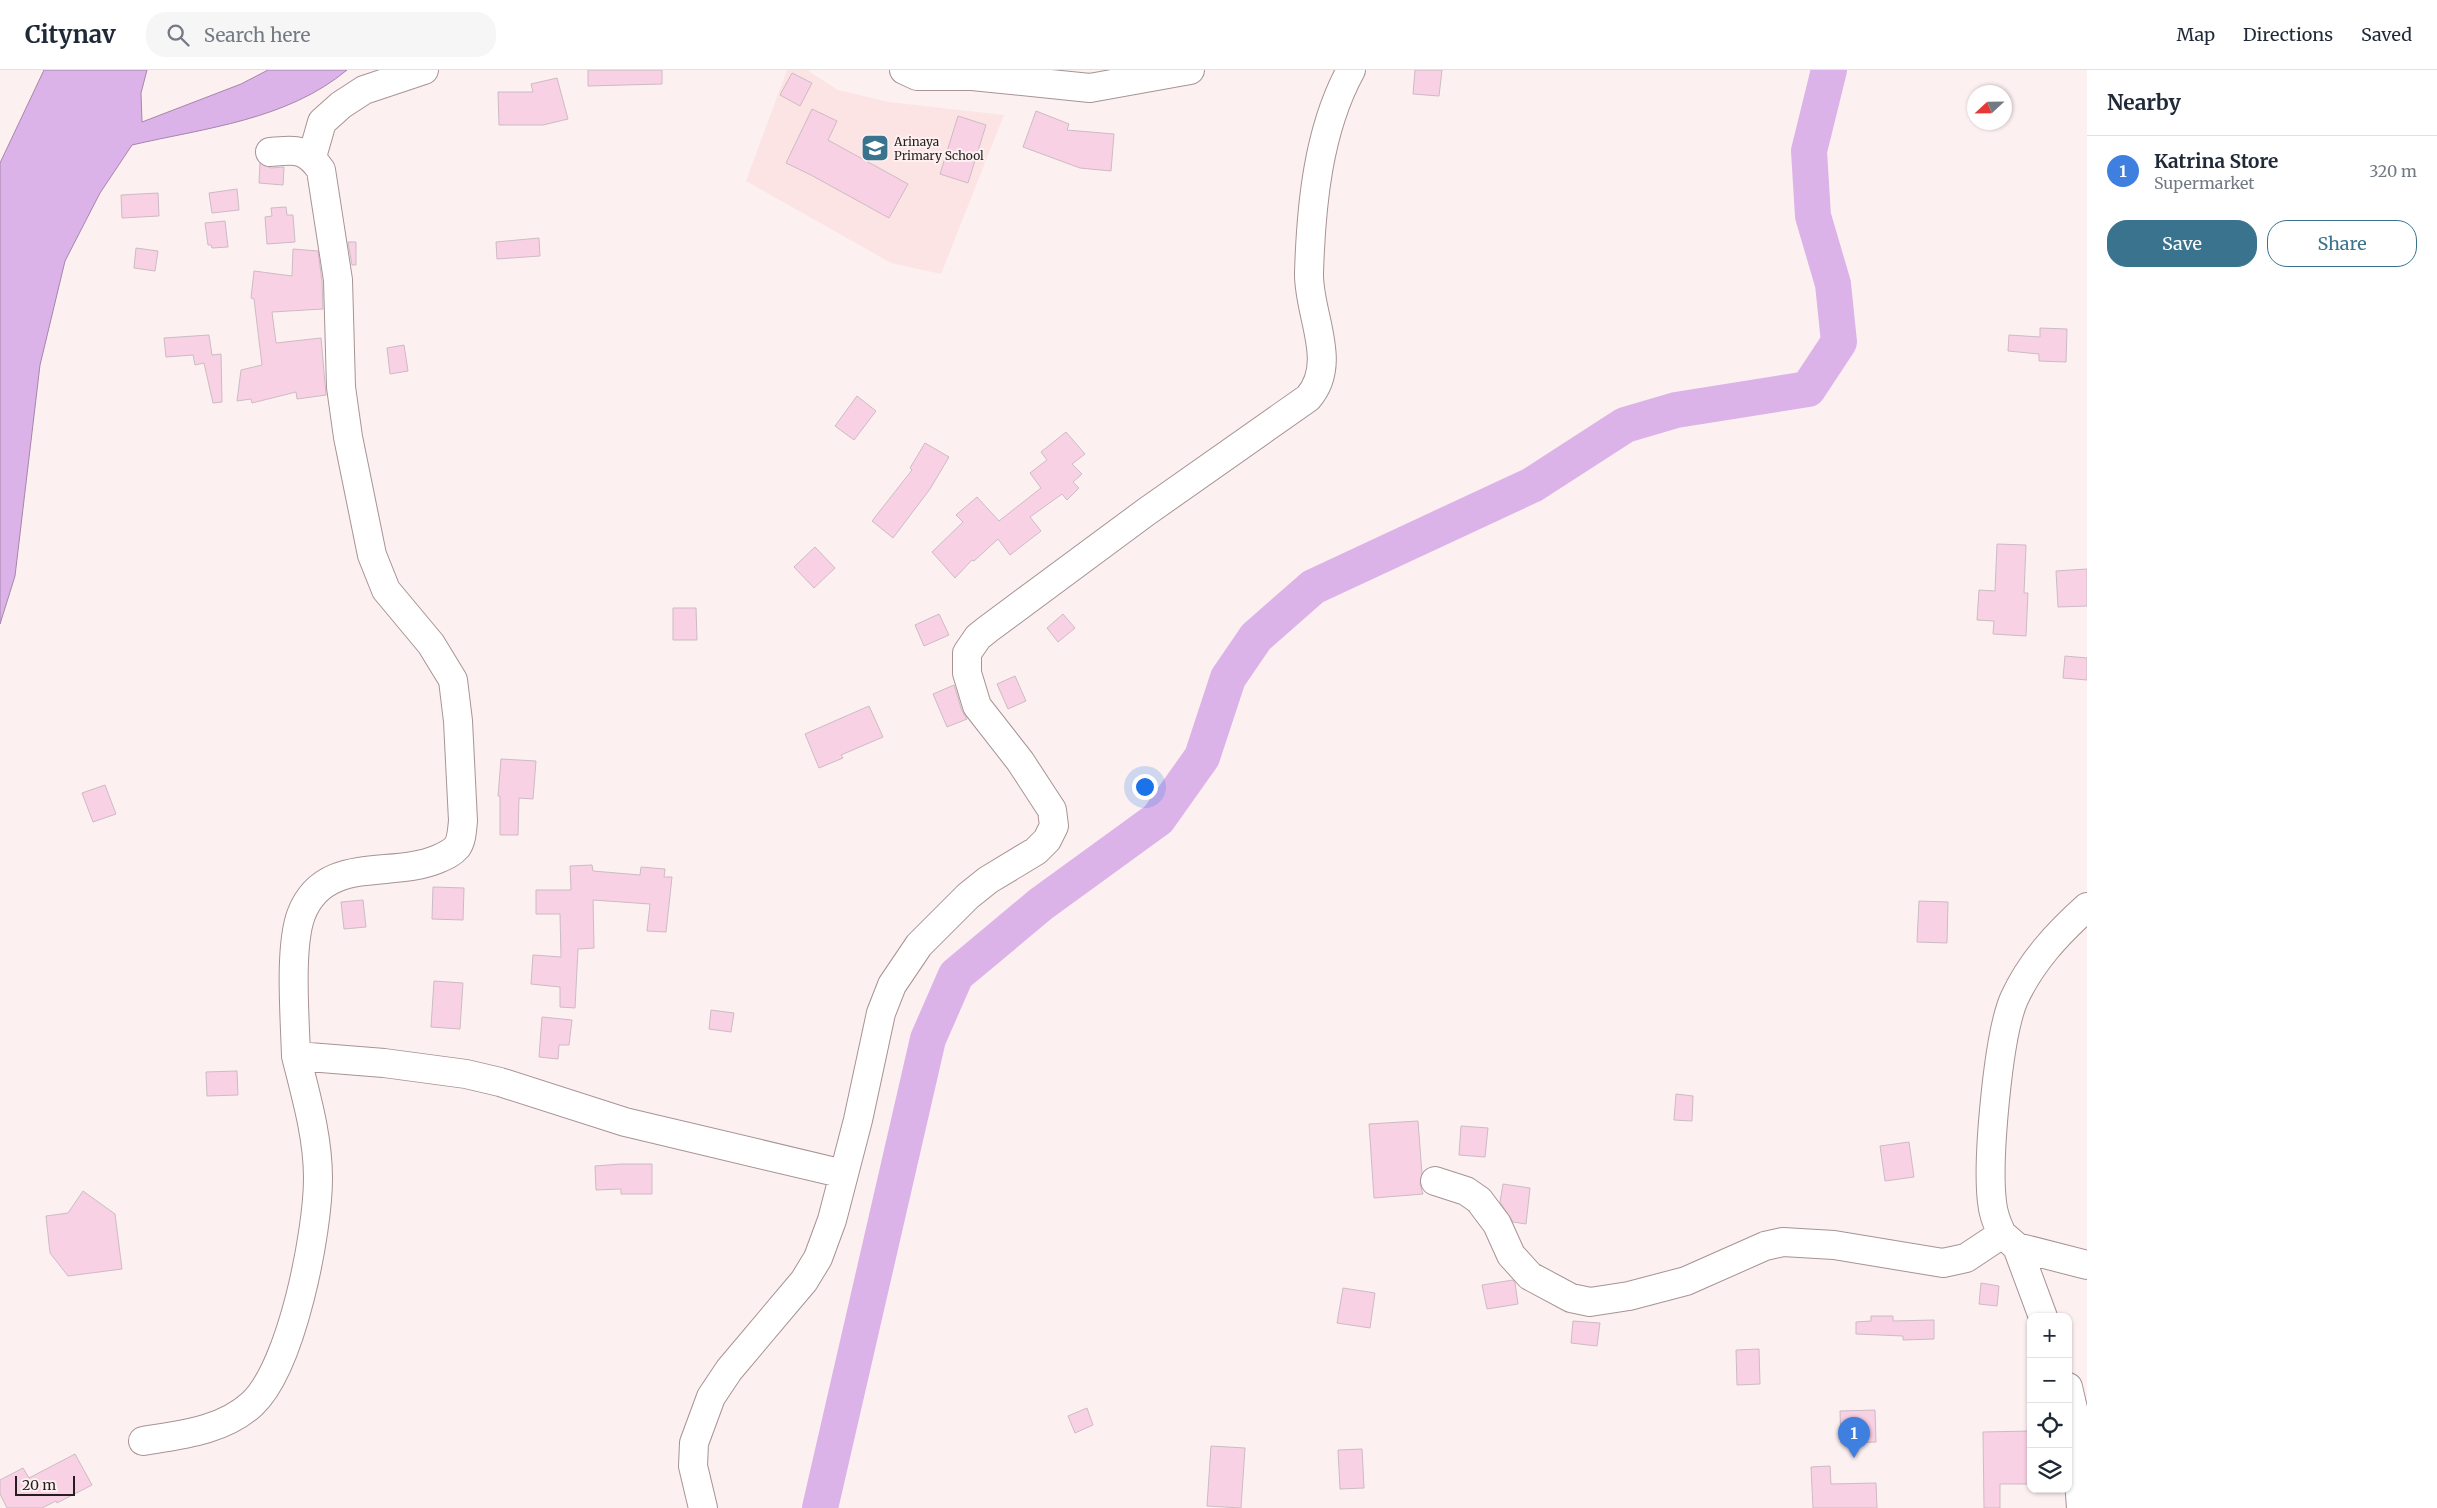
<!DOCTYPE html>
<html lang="en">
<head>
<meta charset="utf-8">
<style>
	body { margin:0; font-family:Merriweather,serif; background:#f6f6f7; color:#1f2937 }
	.controls { position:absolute; right:15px; bottom:15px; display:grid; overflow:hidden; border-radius:10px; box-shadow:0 1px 4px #0004 }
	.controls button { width:45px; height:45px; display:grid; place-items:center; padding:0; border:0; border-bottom:1px solid #e0e1e3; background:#fff; color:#1f2937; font:25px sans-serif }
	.compass { position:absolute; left:1967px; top:15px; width:45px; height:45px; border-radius:50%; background:#fff; box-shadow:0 1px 4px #0004; rotate:248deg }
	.scale { position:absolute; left:15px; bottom:12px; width:60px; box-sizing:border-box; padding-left:5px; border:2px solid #251e1e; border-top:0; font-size:14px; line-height:18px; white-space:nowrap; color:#251e1e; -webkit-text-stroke:4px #fdf0f0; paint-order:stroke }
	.you { position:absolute; left:1144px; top:716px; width:18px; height:18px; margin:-12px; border:4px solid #fff; border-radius:50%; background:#1a73e8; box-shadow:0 0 0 8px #1a73e833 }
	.badge { display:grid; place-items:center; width:32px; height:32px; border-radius:50%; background:#3a738d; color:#fff; font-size:16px; font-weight:700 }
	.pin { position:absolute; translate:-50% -41px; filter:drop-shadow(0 1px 2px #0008) }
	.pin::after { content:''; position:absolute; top:26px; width:18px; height:15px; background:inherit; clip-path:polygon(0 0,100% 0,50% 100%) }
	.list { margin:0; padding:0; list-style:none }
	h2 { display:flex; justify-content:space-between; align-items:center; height:65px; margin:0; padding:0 20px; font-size:21px }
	h2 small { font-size:16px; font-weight:400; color:#747a83 }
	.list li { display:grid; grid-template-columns:32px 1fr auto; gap:15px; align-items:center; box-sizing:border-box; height:70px; padding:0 20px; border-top:1px solid #e0e1e3 }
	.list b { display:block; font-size:19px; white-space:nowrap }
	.list p { margin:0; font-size:16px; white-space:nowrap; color:#747a83 }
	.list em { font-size:16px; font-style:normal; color:#747a83 }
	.actions { display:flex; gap:10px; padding:15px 20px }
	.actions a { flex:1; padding:11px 0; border:1px solid #3a738d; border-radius:20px; text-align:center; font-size:18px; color:#3a738d }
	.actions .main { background:#3a738d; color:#fff }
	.icon { flex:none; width:28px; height:28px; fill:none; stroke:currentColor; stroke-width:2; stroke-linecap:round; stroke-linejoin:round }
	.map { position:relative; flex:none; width:2087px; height:1438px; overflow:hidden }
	header { display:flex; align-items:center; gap:30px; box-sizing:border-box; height:70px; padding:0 25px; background:#fff; border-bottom:1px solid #e0e1e3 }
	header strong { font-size:24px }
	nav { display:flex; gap:28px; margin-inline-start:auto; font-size:18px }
	.search { width:350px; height:45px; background:#f6f6f7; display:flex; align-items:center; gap:12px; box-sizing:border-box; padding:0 18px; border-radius:20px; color:#747a83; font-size:19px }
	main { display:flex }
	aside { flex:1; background:#fff }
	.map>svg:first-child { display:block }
</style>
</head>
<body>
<header>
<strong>Citynav</strong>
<div class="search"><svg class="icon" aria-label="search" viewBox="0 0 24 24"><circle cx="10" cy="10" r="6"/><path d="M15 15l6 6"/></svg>Search here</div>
<nav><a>Map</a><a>Directions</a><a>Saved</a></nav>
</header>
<main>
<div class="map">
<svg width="2087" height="1438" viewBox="0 0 2087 1438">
	<rect width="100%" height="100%" fill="#fdf0f0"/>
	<!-- built -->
	<path fill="#fce4e4" d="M787 0H807L838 20 889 32 1004 45 941 204 891 193 746 111Z"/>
	<!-- water -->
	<path fill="#dcb3e8" stroke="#a586ab" d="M44 0H147L141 23 142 52 241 14 268 0H347C287 50 205 58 132 75L100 123 65 191 40 295 15 506 0 554V93Z"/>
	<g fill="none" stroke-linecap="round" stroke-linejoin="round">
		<!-- river -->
		<path stroke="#dcb3e8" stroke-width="36" d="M820 1438 928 969 956 905 1041 834 1158 749 1202 687 1228 608 1256 567 1313 517 1532 415 1625 355 1676 340 1808 319 1839 272 1833 214 1813 146 1809 81 1829 0"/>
	</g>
	<!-- building -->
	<path fill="#f9d1e4" stroke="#cdbbc3" d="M588 0H662V14L588 16Z
		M1415 0H1442L1439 26 1413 24Z
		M792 3 812 13 800 36 780 25Z
		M557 8 568 49 543 55H499L498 22H533L531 14Z
		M812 39 837 51 828 70 908 114 889 148 811 105 786 93Z
		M1036 41 1069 54 1067 60 1114 64 1111 101 1080 98 1023 77Z
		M958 46 986 55 968 113 940 104Z
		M260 93 271 98 284 97 283 115 259 113Z
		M237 119 239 140 212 143 209 123Z
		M158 123 159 146 122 148 121 125Z
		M286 137 287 145H293L295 172 267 174 265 147 272 146 271 138Z
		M225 151 228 177 212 178 211 175H208L205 153Z
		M539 168 540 186 497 189 496 172Z
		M348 172H356V195H352Z
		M136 178 158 181 155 201 134 198Z
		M293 179 318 181 322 211 323 239 272 242 276 273 321 268 326 325 297 329 296 322 252 333 251 329 237 331 241 300 262 295 254 229 251 228 254 201 292 206Z
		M2040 258 2067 259 2066 292 2039 291V284L2008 281 2009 265 2040 267Z
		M209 265 212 285 221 284 222 332 213 333 204 293 195 295 193 285 166 287 164 268Z
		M404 275 408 301 390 304 387 278Z
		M857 326 876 341 854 370 835 356Z
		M1066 362 1085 384 1072 394 1082 404 1073 412 1079 418 1067 430 1062 424 1030 447 1041 461 1010 485 998 469 974 491 972 490 955 508 932 482 963 452 956 445 977 427 999 451 1041 418 1030 403 1047 390 1041 382Z
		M925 373 949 387 930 419 893 468 872 451 912 400 910 398Z
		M1997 474 2026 475 2024 523H2028L2026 566 1993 564 1994 551 1977 550 1979 520 1995 521Z
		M815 477 835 498 814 518 794 497Z
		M2087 499V536L2058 537 2056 501Z
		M673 538H696L697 570H673Z
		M939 544 949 565 924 576 915 555Z
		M1063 544 1075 558 1058 572 1047 558Z
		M2065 586 2087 588V610L2063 608Z
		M1015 606 1026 631 1008 639 997 614Z
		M954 615 962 641 967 649 947 657 933 624Z
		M869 636 883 667 841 685 843 688 819 698 805 664Z
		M501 689 536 691 533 729 519 728 518 765H500V726H498Z
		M105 715 116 744 93 752 82 723Z
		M592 795 593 801 640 805 641 797 665 799 664 807H672L666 862 647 861 650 834 593 830 594 878 578 879 575 938 560 937V917L531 914 533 885 561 887 560 844H536V820H571L570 796Z
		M433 817 464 818 463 850 432 849Z
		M363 830 366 857 344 859 341 832Z
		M1919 831 1948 832 1947 873 1917 872Z
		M434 911 463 913 460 959 431 957Z
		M711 940 734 943 731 962 709 959Z
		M542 947 572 950 569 975H559L558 989 539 987Z
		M237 1001 238 1025 207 1026 206 1002Z
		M1676 1024 1693 1026 1692 1051 1674 1050Z
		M1418 1051 1422 1104 1420 1114 1423 1124 1374 1128 1369 1054Z
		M1461 1056 1488 1058 1485 1087 1459 1085Z
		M1909 1072 1914 1107 1885 1111 1880 1076Z
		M621 1094H652V1124H621V1119L596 1120 595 1096Z
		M1503 1114 1530 1118 1526 1154 1513 1152 1500 1132Z
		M83 1121 115 1144 122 1199 68 1206 50 1183 46 1146 68 1143Z
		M1513 1210 1515 1213 1518 1234 1487 1239 1482 1215Z
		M1981 1213 1999 1216 1997 1236 1979 1234Z
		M1343 1218 1375 1223 1370 1258 1337 1253Z
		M1871 1246H1893V1251L1934 1250V1269L1903 1270V1266L1856 1264V1252L1871 1251Z
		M1573 1251 1600 1253 1597 1276 1571 1273Z
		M1759 1279 1760 1314 1737 1315 1736 1280Z
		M1087 1338 1093 1355 1075 1363 1068 1346Z
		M1875 1340 1876 1372 1841 1373 1840 1341Z
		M2031 1361V1414H2000V1438H1984L1983 1362Z
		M1211 1376 1245 1378 1241 1438 1207 1436Z
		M1362 1379 1364 1418 1340 1419 1338 1380Z
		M75 1384 92 1415 57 1433 56 1431 42 1438H7L0 1424V1410L23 1398 29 1408Z
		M1830 1396 1831 1414 1876 1413 1877 1438H1813L1811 1397Z"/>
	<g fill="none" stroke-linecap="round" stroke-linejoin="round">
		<defs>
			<path id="minor" d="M904 0 917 6H972L1090 18 1190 0
				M270 82C295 80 305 77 321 100L338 210 341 317 348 367 372 485 386 520 431 574 453 610 458 651 463 751C462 759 462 770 457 777 452 783 445 786 438 789 391 809 324 784 301 845 289 878 295 949 296 986
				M312 87 322 52 341 35 364 20 424 0
				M1435 1111 1466 1121 1479 1130 1497 1154 1511 1185 1530 1206 1571 1228 1590 1232 1629 1226 1686 1211 1765 1176 1783 1172 1834 1175 1943 1193 1966 1188 2002 1164 2017 1177
				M2002 1164C1997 1154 1993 1143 1992 1132 1987 1090 1998 966 2014 929 2031 892 2057 864 2087 837
				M2043 1247 2017 1177 2087 1195
				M2068 1317 2074 1343 2081 1438
				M143 1371C180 1365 223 1361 252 1334 292 1297 318 1162 318 1108 318 1067 306 1026 296 986L384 993 466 1004 500 1012 625 1052 844 1104
				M703 1438 693 1396 694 1373 711 1327 729 1300 804 1211 818 1188 832 1150 858 1050 881 943 892 915 919 875 968 826 988 810 1036 781 1047 770 1054 756 1052 740 1020 691 977 636 967 603V583L978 567 988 559 1146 442 1308 328C1339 293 1308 244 1309 203 1311 136 1318 60 1351 0"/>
		</defs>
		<!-- minor casing -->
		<use href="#minor" stroke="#a79394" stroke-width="30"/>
		<!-- minor -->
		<use href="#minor" stroke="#fff" stroke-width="28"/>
	</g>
	<!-- icons -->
	<defs>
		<symbol id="school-square" viewBox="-11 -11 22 22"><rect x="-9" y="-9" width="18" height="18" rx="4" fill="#3a738d" stroke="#fdf0f0"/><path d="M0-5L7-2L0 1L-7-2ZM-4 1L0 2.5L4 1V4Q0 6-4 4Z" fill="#fff"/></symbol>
	</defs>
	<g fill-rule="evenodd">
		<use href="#school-square" x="859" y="62" width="32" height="32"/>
	</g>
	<g text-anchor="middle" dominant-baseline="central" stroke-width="4" stroke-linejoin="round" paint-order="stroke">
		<!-- poi labels -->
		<g font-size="12" fill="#251e1e" stroke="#fdf0f0" text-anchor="start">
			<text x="894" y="71">Arinaya<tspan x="894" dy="14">Primary School</tspan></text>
		</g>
	</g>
</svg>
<div class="controls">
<button>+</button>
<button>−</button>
<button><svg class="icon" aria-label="locate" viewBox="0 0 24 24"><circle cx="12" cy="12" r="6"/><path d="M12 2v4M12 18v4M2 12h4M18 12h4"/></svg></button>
<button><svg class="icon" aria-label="layers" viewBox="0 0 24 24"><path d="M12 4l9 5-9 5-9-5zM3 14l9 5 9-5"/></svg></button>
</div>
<svg class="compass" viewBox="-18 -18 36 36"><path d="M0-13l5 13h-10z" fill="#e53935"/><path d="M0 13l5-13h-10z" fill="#747a83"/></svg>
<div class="scale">20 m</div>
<div class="you"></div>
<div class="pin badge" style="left:1854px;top:1388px;background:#3f7fe0">1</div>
</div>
<aside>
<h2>Nearby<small></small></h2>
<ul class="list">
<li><span class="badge" style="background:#3f7fe0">1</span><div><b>Katrina Store</b><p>Supermarket</p></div><em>320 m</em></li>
</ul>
<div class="actions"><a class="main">Save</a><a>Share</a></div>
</aside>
</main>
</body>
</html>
